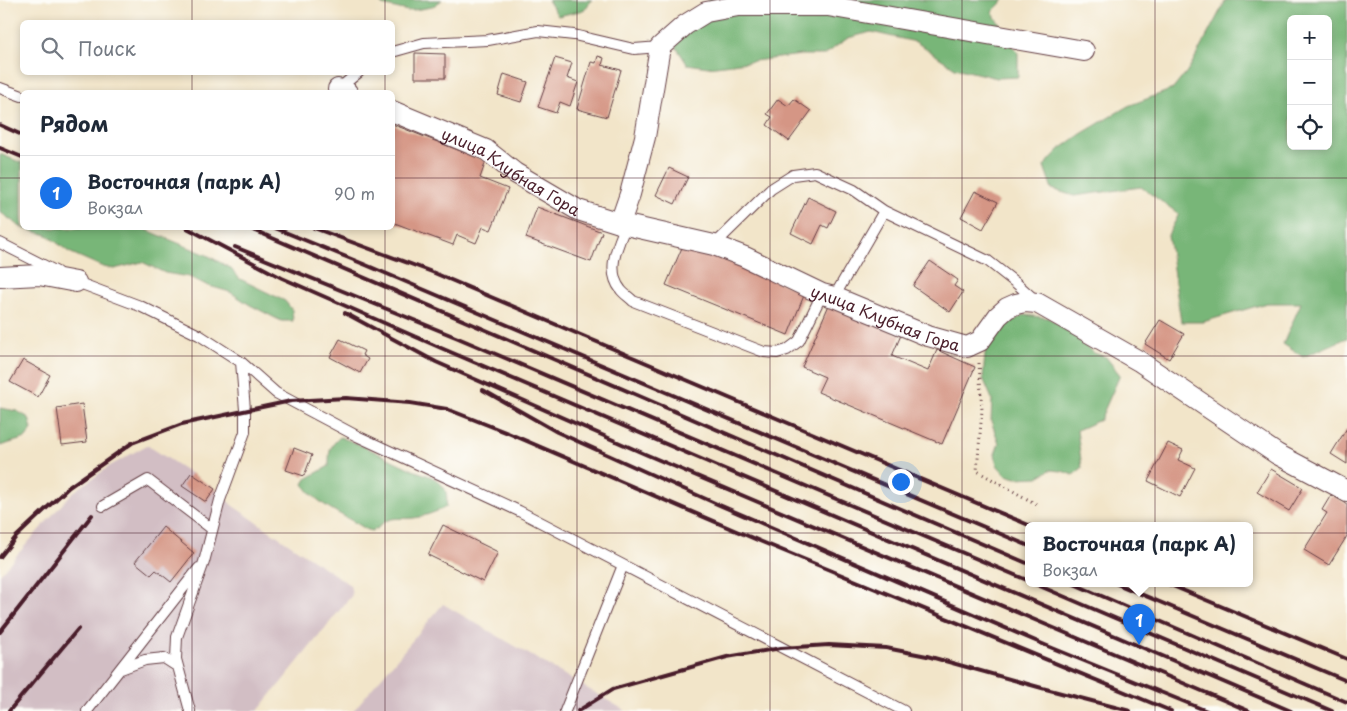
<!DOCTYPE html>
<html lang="ru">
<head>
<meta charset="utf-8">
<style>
	body { margin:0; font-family:"Playpen Sans",sans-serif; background:#f2f2f3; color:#1f2937 }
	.controls { position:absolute; right:15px; top:15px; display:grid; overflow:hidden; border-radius:8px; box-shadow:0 2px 8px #0003 }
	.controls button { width:45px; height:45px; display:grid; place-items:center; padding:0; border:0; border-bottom:1px solid #e0e1e3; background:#fff; color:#1f2937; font:25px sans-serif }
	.you { position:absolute; left:900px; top:481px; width:18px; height:18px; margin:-12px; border:4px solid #fff; border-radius:50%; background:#1a73e8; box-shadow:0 0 0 8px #1a73e833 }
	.badge { display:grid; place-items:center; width:32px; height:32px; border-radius:50%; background:#1a73e8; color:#fff; font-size:16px; font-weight:700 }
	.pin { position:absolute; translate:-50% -41px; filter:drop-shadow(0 1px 2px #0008) }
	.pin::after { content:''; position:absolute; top:26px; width:18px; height:15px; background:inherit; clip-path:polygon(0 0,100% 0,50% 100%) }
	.popup { position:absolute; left:1025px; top:522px; width:228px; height:65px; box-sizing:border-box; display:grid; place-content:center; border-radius:8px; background:#fff; filter:drop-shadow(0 1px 4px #0005); font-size:16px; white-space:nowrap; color:#747a83 }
	.popup b { font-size:19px; color:#1f2937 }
	.popup::after { content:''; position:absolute; left:50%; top:100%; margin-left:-10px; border:10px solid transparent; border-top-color:#fff }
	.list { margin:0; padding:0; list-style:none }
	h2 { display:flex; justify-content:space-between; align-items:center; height:65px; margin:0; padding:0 20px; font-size:21px }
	h2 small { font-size:16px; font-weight:400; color:#747a83 }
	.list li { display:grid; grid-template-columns:32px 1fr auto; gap:15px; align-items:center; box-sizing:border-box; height:75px; padding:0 20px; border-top:1px solid #e0e1e3 }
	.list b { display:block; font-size:19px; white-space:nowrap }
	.list p { margin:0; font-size:16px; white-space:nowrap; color:#747a83 }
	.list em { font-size:16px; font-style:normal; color:#747a83 }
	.icon { flex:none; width:28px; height:28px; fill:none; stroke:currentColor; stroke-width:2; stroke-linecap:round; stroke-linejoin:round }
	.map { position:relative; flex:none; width:1347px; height:711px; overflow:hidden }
	.search { position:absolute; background:#fff; box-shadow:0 2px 8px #0003; left:20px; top:20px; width:375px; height:55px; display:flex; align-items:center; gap:12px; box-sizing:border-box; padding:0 18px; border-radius:8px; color:#747a83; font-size:19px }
	.panel { position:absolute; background:#fff; box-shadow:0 2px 8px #0003; left:20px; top:90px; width:375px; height:140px; border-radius:8px }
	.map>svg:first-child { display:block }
</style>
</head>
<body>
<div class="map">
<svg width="1347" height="711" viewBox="0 0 1347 711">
	<rect width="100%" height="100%" fill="#fdfcf7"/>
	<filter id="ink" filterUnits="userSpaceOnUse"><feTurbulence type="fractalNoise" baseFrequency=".02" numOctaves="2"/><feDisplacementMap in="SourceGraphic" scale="10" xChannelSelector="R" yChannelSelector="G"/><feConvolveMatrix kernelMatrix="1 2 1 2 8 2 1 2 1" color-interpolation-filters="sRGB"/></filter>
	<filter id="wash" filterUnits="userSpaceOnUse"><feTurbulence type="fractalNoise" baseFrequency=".0096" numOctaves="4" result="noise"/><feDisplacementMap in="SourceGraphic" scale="20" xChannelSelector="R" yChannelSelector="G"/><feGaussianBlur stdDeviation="1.12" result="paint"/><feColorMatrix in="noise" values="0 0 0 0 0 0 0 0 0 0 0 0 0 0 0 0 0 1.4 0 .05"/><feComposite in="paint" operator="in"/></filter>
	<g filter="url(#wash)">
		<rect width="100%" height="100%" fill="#f2e5c9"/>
		<!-- industrial -->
		<path fill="#d2bec4" d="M147 445 215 489 233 506 350 585 352 595 258 711H0V574L72 493 110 466Z
			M443 604 626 711H353Z"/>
		<!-- forest -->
		<path fill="#78b678" stroke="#616a52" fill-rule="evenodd" d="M379 0H442L432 7 408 11 382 5Z
			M548 0H592L584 10 558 16Z
			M708 0H1004L992 12 1018 53V77L997 78 955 68 916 42 871 32 848 38 824 55H801L708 67 687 64 675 45 705 11Z
			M1226 0H1347V338L1303 357 1283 344 1301 303H1267L1203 322H1181L1168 235 1179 214 1141 187 1074 196 1052 189 1044 166 1060 149 1081 134 1128 106 1173 89 1189 69ZM1291 19H1328V146H1291Z
			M0 154 22 163V228H142L207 255 230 268 240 279 285 301 292 310 293 321H281L250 305 230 292 209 286 189 277 165 273 142 262 114 269 103 267 69 252 47 235 22 228 0 212Z
			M1024 315 1049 318 1077 336 1094 353 1106 357 1120 375 1100 420 1077 430 1082 468 1073 475 1062 471 1050 470 1038 477 1016 478 1006 475 997 465 995 454 999 443 991 421 992 399 983 378 986 342 1004 326Z
			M0 408 17 411 29 418 32 429 26 438 0 446Z
			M340 437C365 446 387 458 411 469 421 474 434 475 442 485 448 492 447 499 446 507 439 511 422 517 414 518 398 520 389 514 377 529L371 531 366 529C344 515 318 506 303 484L306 479 329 466C329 451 329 447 340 437Z"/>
		<g id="blocks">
			<!-- building -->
			<path fill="#d59685" d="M415 53 445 54V78H415Z
				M598 56 604 58 602 65 621 70 607 117 577 109 591 62 596 63Z
				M555 58 572 63 567 78 578 82 570 106 560 102 556 113 538 107Z
				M504 74 528 82 521 102 498 95Z
				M778 99 788 106 794 99 811 111 789 141 767 125 772 117 767 114Z
				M392 124 486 161 480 178 508 189 491 230 483 227 476 243 457 235 453 245 392 222Z
				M669 168 688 177 675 204 656 195Z
				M975 191 998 202 983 229 961 217Z
				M808 197 836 211 828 228 822 225 813 244 791 233Z
				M537 207 602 232 591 262 526 238Z
				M684 243 805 293 788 335 666 285Z
				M930 261 958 280 954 286 963 292 950 312 913 286Z
				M829 305 901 335 892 356 928 371 937 350 975 367 942 444 818 392 825 377 802 367Z
				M1160 320 1184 334 1169 359 1145 344Z
				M340 339 364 351 362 355 368 359 360 373 330 357Z
				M23 360 50 375 38 397 10 382Z
				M82 404 87 442 62 445 57 408Z
				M1347 428V464L1331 454Z
				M1168 443 1183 450 1178 460 1195 468 1180 497 1148 481Z
				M294 448 312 455 304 476 286 470Z
				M1271 469 1303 488 1289 511 1257 492Z
				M191 473 215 489 206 502 182 486Z
				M1331 495 1347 504V536L1329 565 1304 550 1327 513 1322 510Z
				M443 525 498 552 483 582 428 555Z
				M163 527 194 553 171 582 156 570 151 575 135 562Z"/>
		</g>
	</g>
	<g filter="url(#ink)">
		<use href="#blocks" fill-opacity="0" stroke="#633d43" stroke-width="1"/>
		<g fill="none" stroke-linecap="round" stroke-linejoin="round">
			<defs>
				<path id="lane" d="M392 52 424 43 488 40 538 31 574 35 634 49 660 47
					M0 88 22 96
					M337 90 359 72
					M626 225C618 245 605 270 621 290 624 294 629 297 633 301L764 352 777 353 787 350 799 341 822 294
					M0 243 57 272
					M714 245 771 189 793 175 815 172 854 190 884 211 988 261 1016 283 1035 300
					M74 281 140 306 199 335 241 362 276 393 291 401 357 436 519 511 904 711
					M834 297 884 211
					M103 506 148 480 212 529
					M121 669 145 660 164 658 178 667
					M87 711 199 568
					M190 711 176 659 177 637 204 562 220 500 245 432V410L241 362
					M565 711 623 565"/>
				<g id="street">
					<path d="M338 89 347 92"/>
					<path id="s1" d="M392 111 486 150 515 173 578 210 626 225 714 245 745 257 822 294 834 297 928 336 967 347 980 341 998 316 1007 308 1016 304 1025 302 1037 303 1139 361 1277 454 1347 491"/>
					<path d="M620 223 630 194 645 137 660 47 685 25 706 12 738 6H828L1084 51"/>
					<path d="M0 277 39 275 76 282"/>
				</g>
			</defs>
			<!-- lane casing -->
			<use href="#lane" stroke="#633d43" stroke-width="12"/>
			<!-- street casing -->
			<use href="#street" stroke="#633d43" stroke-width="22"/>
			<!-- path -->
			<path stroke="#633d43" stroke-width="3" stroke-dasharray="1 4" stroke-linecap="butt" d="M979 363 982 410 977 471 1038 505"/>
			<!-- lane -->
			<use href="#lane" stroke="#fff" stroke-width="10"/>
			<!-- street -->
			<use href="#street" stroke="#fff" stroke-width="20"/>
			<!-- rail -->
			<path stroke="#4a1f2b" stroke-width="4" d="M0 125 22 135
				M0 148 22 157
				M187 228 282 278 441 348 1291 711
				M249 228 1029 564
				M275 228 366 265 1029 546
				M314 228 432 272 1031 526
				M235 247 458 338 1029 581
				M345 313 436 362 645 454 1249 711
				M483 390 557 432 717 504 1045 645 1207 711
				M0 557 16 537 69 487 132 443 182 424 291 401 346 398 410 403 447 409 508 433 762 542 1171 711
				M1035 584 1332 711
				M1074 584 1347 702
				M1117 584 1347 681
				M1168 584 1347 659
				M0 632 92 515
				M9 711 78 629
				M578 711 613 689 727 657 781 648 829 645 886 648 927 656 1042 688 1130 711"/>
		</g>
	</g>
	<!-- grid -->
	<path fill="none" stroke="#4a1f2b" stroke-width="1" stroke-opacity="0.55" d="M192 0V22M385 0V22M577 0V711M770 0V711M962 0V711M1155 0V711M192 72V92M385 72V92M0 178H22M392 178H1347M192 228V711M385 228V711M0 356H1347M0 533H1347"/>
	<g text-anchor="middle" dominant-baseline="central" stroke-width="4" stroke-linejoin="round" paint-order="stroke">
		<!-- street labels -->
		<g font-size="16" fill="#4a1f2b" stroke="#fdfcf7">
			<text stroke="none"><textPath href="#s1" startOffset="134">улица Клубная Гора</textPath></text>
			<text stroke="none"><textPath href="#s1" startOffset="539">улица Клубная Гора</textPath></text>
		</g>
	</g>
</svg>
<div class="controls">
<button>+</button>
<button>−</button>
<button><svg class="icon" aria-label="locate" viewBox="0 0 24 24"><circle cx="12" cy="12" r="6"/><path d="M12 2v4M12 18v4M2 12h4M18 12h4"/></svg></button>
</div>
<div class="you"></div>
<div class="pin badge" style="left:1139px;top:645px">1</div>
<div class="popup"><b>Восточная (парк А)</b>Вокзал</div>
<div class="search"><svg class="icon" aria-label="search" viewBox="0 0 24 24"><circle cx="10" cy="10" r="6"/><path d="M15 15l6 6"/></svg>Поиск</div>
<section class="panel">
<h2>Рядом<small></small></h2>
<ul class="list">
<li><span class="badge">1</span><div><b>Восточная (парк А)</b><p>Вокзал</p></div><em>90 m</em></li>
</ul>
</section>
</div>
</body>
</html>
